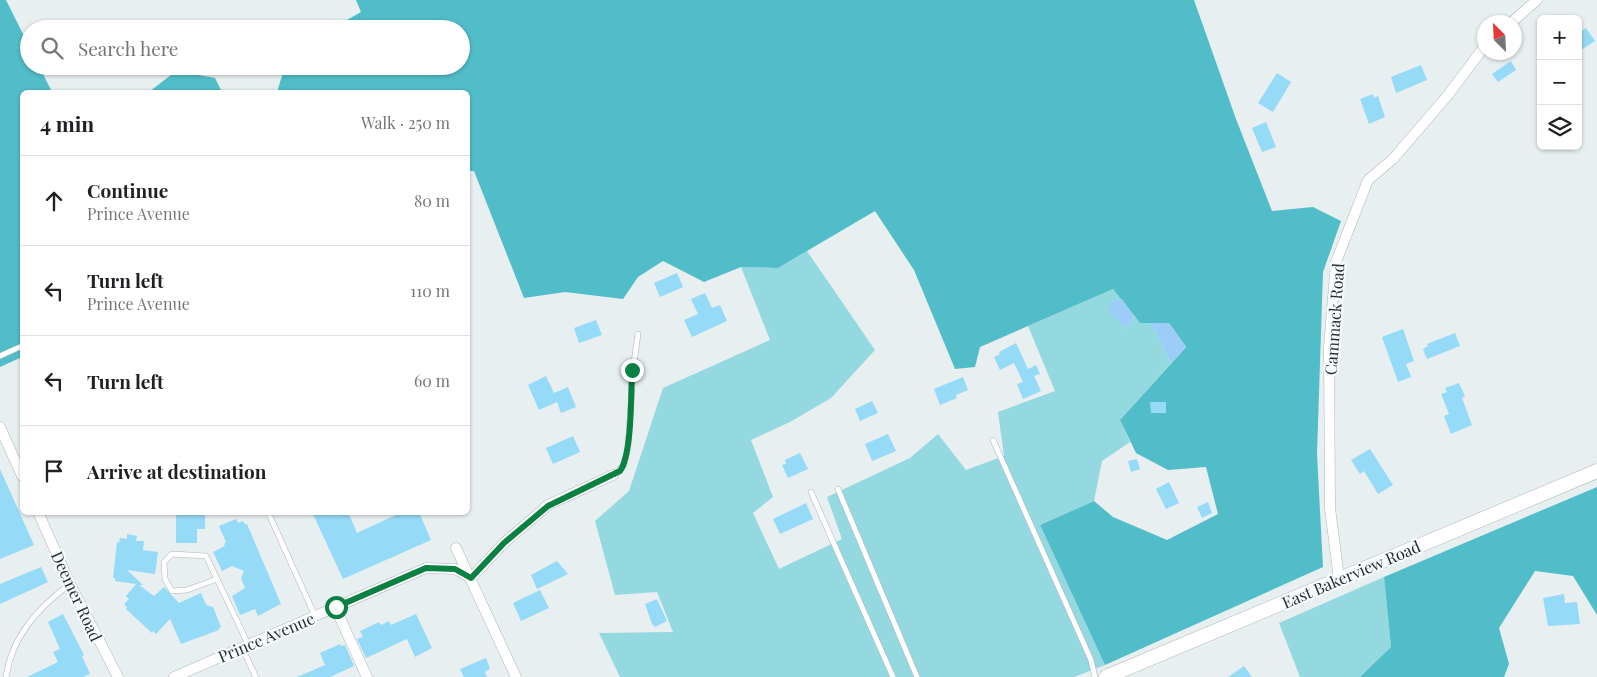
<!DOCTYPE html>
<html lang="en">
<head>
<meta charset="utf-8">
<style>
	body { margin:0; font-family:"Playfair Display",serif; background:#f6f6f6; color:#202124 }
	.controls { position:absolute; right:15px; top:15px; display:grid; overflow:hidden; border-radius:8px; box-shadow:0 1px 4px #0004 }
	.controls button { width:45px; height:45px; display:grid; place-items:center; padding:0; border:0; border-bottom:1px solid #e0e0e0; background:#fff; color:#202124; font:25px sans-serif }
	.compass { position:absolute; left:1477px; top:15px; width:45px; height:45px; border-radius:50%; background:#fff; box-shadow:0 1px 4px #0004; rotate:336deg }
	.stop { position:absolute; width:15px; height:15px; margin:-11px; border:4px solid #0b8043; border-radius:50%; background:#fff }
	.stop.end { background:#0b8043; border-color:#fff; box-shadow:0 1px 5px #0008 }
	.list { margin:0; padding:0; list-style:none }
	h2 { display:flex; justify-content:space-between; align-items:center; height:65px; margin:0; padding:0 20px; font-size:21px }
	h2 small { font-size:16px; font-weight:400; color:#757577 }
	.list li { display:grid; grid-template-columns:32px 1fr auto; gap:15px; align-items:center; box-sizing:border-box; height:90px; padding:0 20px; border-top:1px solid #e0e0e0 }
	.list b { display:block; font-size:19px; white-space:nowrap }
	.list p { margin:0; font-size:16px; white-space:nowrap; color:#757577 }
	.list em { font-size:16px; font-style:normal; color:#757577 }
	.icon { flex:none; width:28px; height:28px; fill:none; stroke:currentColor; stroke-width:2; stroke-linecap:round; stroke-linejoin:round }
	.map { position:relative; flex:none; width:1597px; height:677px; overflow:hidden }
	.search { position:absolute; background:#fff; box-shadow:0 1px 4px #0004; left:20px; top:20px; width:450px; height:55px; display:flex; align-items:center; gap:12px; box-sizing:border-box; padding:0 18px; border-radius:28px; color:#757577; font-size:19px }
	.panel { position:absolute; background:#fff; box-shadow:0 1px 4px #0004; left:20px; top:90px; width:450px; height:425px; border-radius:8px }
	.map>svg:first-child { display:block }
</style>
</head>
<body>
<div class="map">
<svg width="1597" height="677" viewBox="0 0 1597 677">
	<rect width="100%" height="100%" fill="#e8eff0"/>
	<!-- green -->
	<path fill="#94d8e0" d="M807 251 875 350 831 398 790 422 751 440 773 497 753 513 779 569 842 539 827 497 910 458 938 434 966 470 1004 456 998 412 1055 391 1028 326 1113 289 1122 299 1112 302 1126 329 1134 316 1140 323H1151L1171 363 1120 420 1130 442 1102 461 1094 501 1040 525 1105 665 1074 677H620L599 633 673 632 657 592 615 595 595 521 629 491 663 388 770 340 741 267 778 268Z
		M1384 577 1391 647 1360 677H1300L1279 623Z"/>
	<!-- forest -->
	<path fill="#51bdc9" d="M0 0H6L29 46V66H39L52 92H22V357L0 367Z
		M356 0H1194L1236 119 1272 211 1313 207 1341 221 1323 272 1317 454 1323 567 1105 665 1040 525 1094 501 1113 517 1167 540 1218 514 1206 467 1168 470 1136 453 1120 420 1186 347 1169 323H1140L1113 289 980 347 975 367 955 369 914 270 875 211 778 268 741 267 704 282 663 261 638 277 623 299 565 292 524 298 474 171H468V92H277L285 66H461V29H331L361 12Z
		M176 71 215 78 222 92H149Z
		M1597 487V615L1573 576 1535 571 1499 628 1509 664 1504 677H1360L1391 647 1384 577Z"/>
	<!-- water -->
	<path fill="#9bcdf8" d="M1122 299 1134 316 1126 329 1108 311 1112 302Z
		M1151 323H1169L1186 347 1171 363Z"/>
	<!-- building -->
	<path fill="#95daf6" d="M1586 28 1595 41 1578 52V34Z
		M1511 61 1516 70 1498 82 1492 74Z
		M1421 65 1427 80 1396 93 1391 77Z
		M1277 73 1291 82 1273 112 1258 103Z
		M1373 94 1374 98 1378 96 1385 117 1369 124 1360 99Z
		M1266 122 1276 147 1262 152 1252 128Z
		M677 273 683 287 660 297 654 283Z
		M705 293 712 308 720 305 727 321 692 337 684 320 698 314 691 299Z
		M596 320 602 335 579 343 574 328Z
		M1403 329 1414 361 1406 364 1411 377 1398 382 1382 337Z
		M1455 333 1460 346 1427 359 1423 349 1428 346 1427 344Z
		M1016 343 1028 369 1036 365 1040 374 1034 376 1041 391 1023 399 1017 384 1023 382 1014 363 1000 370 994 357 1000 354 999 352Z
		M546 376 554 393 568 387 576 407 561 413 557 402 539 410 528 385Z
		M963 377 968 390 956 395 957 398 940 405 934 389Z
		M1459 383 1465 396 1462 398 1472 425 1451 434 1444 416 1449 414 1441 394 1447 392 1445 388Z
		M872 401 878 413 860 421 855 409Z
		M1150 402H1166V413H1151Z
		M888 434 896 451 872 461 865 444Z
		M573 436 580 452 553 464 546 448Z
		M1370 449 1393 485 1378 494 1364 471 1360 474 1351 460Z
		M800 453 808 469 788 478 782 465 786 464 785 460Z
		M1137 459 1140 469 1131 472 1128 461Z
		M0 469 34 545 0 559Z
		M1169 482 1179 503 1166 509 1156 489Z
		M1208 502 1212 513 1202 518 1197 507Z
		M806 503 813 519 780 534 773 519Z
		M176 512H205V529H197V543H176Z
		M312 512H348L357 533 402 512H419L431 540 343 579Z
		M236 519 238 523 243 521 245 524H247L281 604 258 616 255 609 240 615 232 596 245 588 241 578 244 571 232 566 222 571 213 552 225 546 224 544 226 542 219 526Z
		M127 534 137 536 136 541H144L143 550 158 552 155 574 127 570 143 585H139L154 596 164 587 179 603 201 593 206 605 213 607 221 627 218 629 219 630 181 644 170 619 156 634 153 631 152 633 126 609 127 607 124 604 129 599 126 596 136 584 115 581V578H113L117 542 119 543 120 538 127 539Z
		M557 561 568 574 537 589 531 575Z
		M41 567 48 582 0 604V584Z
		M540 590 549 608 521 621 513 603Z
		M1564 594 1565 603 1577 602 1580 624 1548 626 1543 598Z
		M657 599 667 621 655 627 652 624 645 604Z
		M63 614 84 655 82 656 90 674 83 677H27L58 662 53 652 60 649 48 622Z
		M416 614 432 648 415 657 407 639 366 658 357 639 363 637 360 631 379 622 381 625 389 621 391 625Z
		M340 644 341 646 345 645 354 666 330 677H297L325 665 320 653Z
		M486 658 490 669 485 672 487 677H464L460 669Z
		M1244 666 1252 677H1228Z"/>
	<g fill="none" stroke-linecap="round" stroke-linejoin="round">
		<defs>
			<path id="service" d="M0 356 22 346
				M993 440 1091 660 1095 677
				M613 475 624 465 628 448 633 370 638 334
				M838 489 917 677
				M811 492 893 677
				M268 512 315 616
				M217 579 187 590 172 591 165 579 164 562 172 554 206 556 248 644
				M242 648 256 677
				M6 677C12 636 38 608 70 584"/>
			<path id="minor" d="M1512 22 1537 0
				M0 427 22 476
				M38 512 70 584 118 677
				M456 548 516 677
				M1339 579 1330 508 1329 347 1336 262 1368 180 1393 159 1448 95 1484 47
				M335 607 367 677
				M174 677 426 568 455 569 471 578 504 543 548 505 613 475"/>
			<path id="secondary" d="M1106 677 1597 471"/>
		</defs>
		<!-- service casing -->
		<use href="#service" stroke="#afb6b7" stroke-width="6"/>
		<!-- minor casing -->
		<use href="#minor" stroke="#afb6b7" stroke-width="11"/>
		<!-- secondary casing -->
		<use href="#secondary" stroke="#afb6b7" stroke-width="15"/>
		<!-- service -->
		<use href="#service" stroke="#fff" stroke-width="5"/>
		<!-- minor -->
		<use href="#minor" stroke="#fff" stroke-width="10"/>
		<!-- secondary -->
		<use href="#secondary" stroke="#fff" stroke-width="14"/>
	</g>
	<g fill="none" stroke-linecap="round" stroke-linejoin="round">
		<!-- route -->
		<path stroke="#0b8043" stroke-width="6" d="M336 607 426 568 455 569 471 578 504 543 548 506 620 471C632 455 631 393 632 370"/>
	</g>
	<g text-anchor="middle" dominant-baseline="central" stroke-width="4.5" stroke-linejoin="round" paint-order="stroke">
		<!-- street labels -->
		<g font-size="16" fill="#282b2b" stroke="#f5fcfd">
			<text transform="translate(1334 319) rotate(-86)">Cammack Road</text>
			<text transform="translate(1351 574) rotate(-23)">East Bakerview Road</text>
			<text transform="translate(77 596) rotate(65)">Deemer Road</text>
			<text transform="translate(266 637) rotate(-23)">Prince Avenue</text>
		</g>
	</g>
</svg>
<div class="controls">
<button>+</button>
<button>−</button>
<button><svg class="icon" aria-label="layers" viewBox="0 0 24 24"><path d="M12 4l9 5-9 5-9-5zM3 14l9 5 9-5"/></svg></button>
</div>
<svg class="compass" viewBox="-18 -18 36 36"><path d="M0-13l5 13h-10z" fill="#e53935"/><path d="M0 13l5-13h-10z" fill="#757577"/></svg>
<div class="stop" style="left:336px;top:607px"></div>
<div class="stop end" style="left:632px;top:370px"></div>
<div class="search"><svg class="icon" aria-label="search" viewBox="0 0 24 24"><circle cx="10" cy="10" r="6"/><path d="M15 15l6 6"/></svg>Search here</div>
<section class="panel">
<h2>4 min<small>Walk · 250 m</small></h2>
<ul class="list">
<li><svg class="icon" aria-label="ahead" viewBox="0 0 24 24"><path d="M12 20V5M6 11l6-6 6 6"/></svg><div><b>Continue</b><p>Prince Avenue</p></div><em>80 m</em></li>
<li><svg class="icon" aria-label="left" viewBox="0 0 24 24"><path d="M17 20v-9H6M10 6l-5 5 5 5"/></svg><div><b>Turn left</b><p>Prince Avenue</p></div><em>110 m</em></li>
<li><svg class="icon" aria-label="left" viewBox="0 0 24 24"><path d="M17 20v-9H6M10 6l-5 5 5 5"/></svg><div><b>Turn left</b></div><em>60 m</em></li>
<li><svg class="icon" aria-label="arrive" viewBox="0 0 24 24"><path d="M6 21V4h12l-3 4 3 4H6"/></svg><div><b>Arrive at destination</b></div></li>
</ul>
</section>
</div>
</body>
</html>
